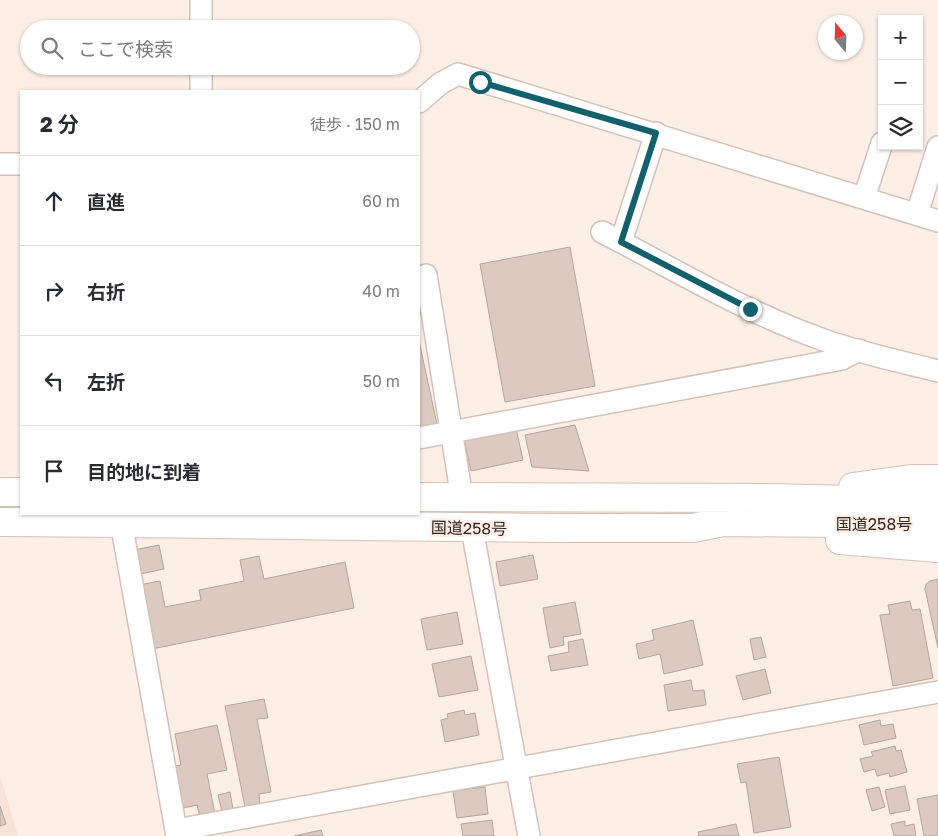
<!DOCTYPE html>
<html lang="ja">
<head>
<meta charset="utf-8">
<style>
	body { margin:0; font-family:"Golos Text","Noto Sans JP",sans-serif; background:#f2f2f3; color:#2b2b33 }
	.controls { position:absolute; right:15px; top:15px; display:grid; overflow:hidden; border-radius:0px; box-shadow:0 1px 4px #0004 }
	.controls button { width:45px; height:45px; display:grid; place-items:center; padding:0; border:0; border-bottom:1px solid #e1e1e2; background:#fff; color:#2b2b33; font:25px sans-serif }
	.compass { position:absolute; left:818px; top:15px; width:45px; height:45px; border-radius:50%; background:#fff; box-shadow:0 1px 4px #0004; rotate:341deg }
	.stop { position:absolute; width:15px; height:15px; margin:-11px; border:4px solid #12606b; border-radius:50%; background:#fff }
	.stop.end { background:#12606b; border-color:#fff; box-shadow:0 1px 5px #0008 }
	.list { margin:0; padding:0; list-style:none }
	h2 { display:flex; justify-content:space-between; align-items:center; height:65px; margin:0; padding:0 20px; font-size:21px }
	h2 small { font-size:16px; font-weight:400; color:#7c7c81 }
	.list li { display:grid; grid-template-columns:32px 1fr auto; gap:15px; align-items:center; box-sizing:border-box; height:90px; padding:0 20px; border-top:1px solid #e1e1e2 }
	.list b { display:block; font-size:19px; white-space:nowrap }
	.list em { font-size:16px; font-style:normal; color:#7c7c81 }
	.icon { flex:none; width:28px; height:28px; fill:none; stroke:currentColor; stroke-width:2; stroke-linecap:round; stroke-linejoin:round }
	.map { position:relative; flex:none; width:938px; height:836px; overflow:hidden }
	.search { position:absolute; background:#fff; box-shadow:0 1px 4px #0004; left:20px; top:20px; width:400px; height:55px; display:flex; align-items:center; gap:12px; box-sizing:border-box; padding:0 18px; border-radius:28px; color:#7c7c81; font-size:19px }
	.panel { position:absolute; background:#fff; box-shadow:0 1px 4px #0004; left:20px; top:90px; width:400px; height:425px; border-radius:0px }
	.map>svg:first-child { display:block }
</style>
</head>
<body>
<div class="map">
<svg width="938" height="836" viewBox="0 0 938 836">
	<rect width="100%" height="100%" fill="#fdeee6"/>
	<!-- education -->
	<path fill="#fae2d8" d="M0 775 18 836H0Z"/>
	<!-- building -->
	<path fill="#dccac1" stroke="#b7a59d" d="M570 247 595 386 505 402 480 264Z
		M419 341 437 424 419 428Z
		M575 425 589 471 532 467 525 435Z
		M516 428 523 460 471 471 464 439Z
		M159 545 164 569 140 574 134 550Z
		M533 555 538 579 500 586 496 562Z
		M259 556 264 579 345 562 354 608 152 649 139 585 160 581 165 607 201 600 199 590 244 581 240 560Z
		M938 579V648L925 589 926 584 930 581Z
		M910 601 912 610 920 609 933 678 893 686 880 615 890 614 888 605Z
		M575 602 581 634 563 637 564 645 550 648 543 608Z
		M457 612 463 644 427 650 421 619Z
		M693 620 703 665 664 674 660 654 639 659 636 644 654 640 652 630Z
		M761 637 766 657 754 660 750 639Z
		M583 639 588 665 551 671 548 656 569 652 568 642Z
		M471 656 478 690 439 697 432 664Z
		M765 669 771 693 743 700 736 676Z
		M691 680 693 691 704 690 706 705 668 711 664 685Z
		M264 699 268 718 257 719 271 792 259 794 260 804 245 807 225 706Z
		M464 710 465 715 475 713 479 735 445 742 441 720 448 718 447 714Z
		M880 720 881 726 893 724 896 738 864 745 859 725Z
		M217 725 227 770 207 774 215 814 200 817 197 805 183 808 174 766 181 765 175 734Z
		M895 746 896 751 901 750 907 772 890 777 889 773 877 776 875 769 864 772 860 759 873 756 871 752Z
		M779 757 791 827 754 833 746 782 741 783 737 764Z
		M905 786 910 810 890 814 885 790Z
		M485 787 488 814 457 818 453 791Z
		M879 787 885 807 872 811 866 790Z
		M230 792 233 809 222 812 218 795Z
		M938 795V836H924L917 799Z
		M0 806 6 824 0 826Z
		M492 820 494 836H463L461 824Z
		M905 821V826L914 824 916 836H894L891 824Z
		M736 824 739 836H699L698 832Z
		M321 830 323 836H294Z"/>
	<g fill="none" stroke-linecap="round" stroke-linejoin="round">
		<defs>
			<path id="street" d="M201 29V0
				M201 91V66
				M419 102 441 83 458 74 938 221
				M0 164H21
				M864 198 882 143
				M917 214 938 147
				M602 232C674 269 745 312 821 339 859 353 899 361 938 371
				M621 242 656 133
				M426 275 462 498
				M419 438 842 359 859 350
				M121 522 177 836
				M472 529 529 836
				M176 830 938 692"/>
			<path id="highway" d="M853 487 911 479H938
				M0 492H21
				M419 497 770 498 938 502
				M0 522C231 523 462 529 693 528L723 522 938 524
				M840 540 938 548"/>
		</defs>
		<!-- street casing -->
		<use href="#street" stroke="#d4c2b9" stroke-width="24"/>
		<!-- highway casing -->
		<use href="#highway" stroke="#d4c2b9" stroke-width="30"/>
		<!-- street -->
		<use href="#street" stroke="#fff" stroke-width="21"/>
		<!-- highway -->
		<use href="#highway" stroke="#fff" stroke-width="28"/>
	</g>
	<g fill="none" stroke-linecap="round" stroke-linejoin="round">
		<!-- route -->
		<path stroke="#12606b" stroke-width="6" d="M480 82 656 133 621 242 750 309"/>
	</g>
	<g text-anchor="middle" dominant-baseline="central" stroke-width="5" stroke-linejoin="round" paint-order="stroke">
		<!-- street labels -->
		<g font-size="16" fill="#302926" stroke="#fdeee6">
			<text x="874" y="524">国道258号</text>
			<text transform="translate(469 528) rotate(1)">国道258号</text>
		</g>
	</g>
</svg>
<div class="controls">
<button>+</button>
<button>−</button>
<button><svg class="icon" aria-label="layers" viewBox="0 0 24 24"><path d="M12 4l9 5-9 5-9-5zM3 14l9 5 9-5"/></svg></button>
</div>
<svg class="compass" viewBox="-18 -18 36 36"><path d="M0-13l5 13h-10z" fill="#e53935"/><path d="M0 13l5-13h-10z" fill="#7c7c81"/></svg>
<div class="stop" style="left:480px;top:82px"></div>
<div class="stop end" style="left:750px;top:309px"></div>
<div class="search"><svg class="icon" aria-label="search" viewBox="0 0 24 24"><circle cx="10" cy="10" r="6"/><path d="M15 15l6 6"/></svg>ここで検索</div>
<section class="panel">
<h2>2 分<small>徒歩 · 150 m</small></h2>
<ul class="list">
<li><svg class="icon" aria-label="ahead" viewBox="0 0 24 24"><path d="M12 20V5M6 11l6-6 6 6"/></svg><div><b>直進</b></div><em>60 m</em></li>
<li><svg class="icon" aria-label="right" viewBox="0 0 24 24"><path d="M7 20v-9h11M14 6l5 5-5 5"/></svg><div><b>右折</b></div><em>40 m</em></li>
<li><svg class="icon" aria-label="left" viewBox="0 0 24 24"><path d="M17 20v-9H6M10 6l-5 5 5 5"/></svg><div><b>左折</b></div><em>50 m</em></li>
<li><svg class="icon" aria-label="arrive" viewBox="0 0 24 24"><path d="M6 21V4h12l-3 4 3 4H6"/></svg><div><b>目的地に到着</b></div></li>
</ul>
</section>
</div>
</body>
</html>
